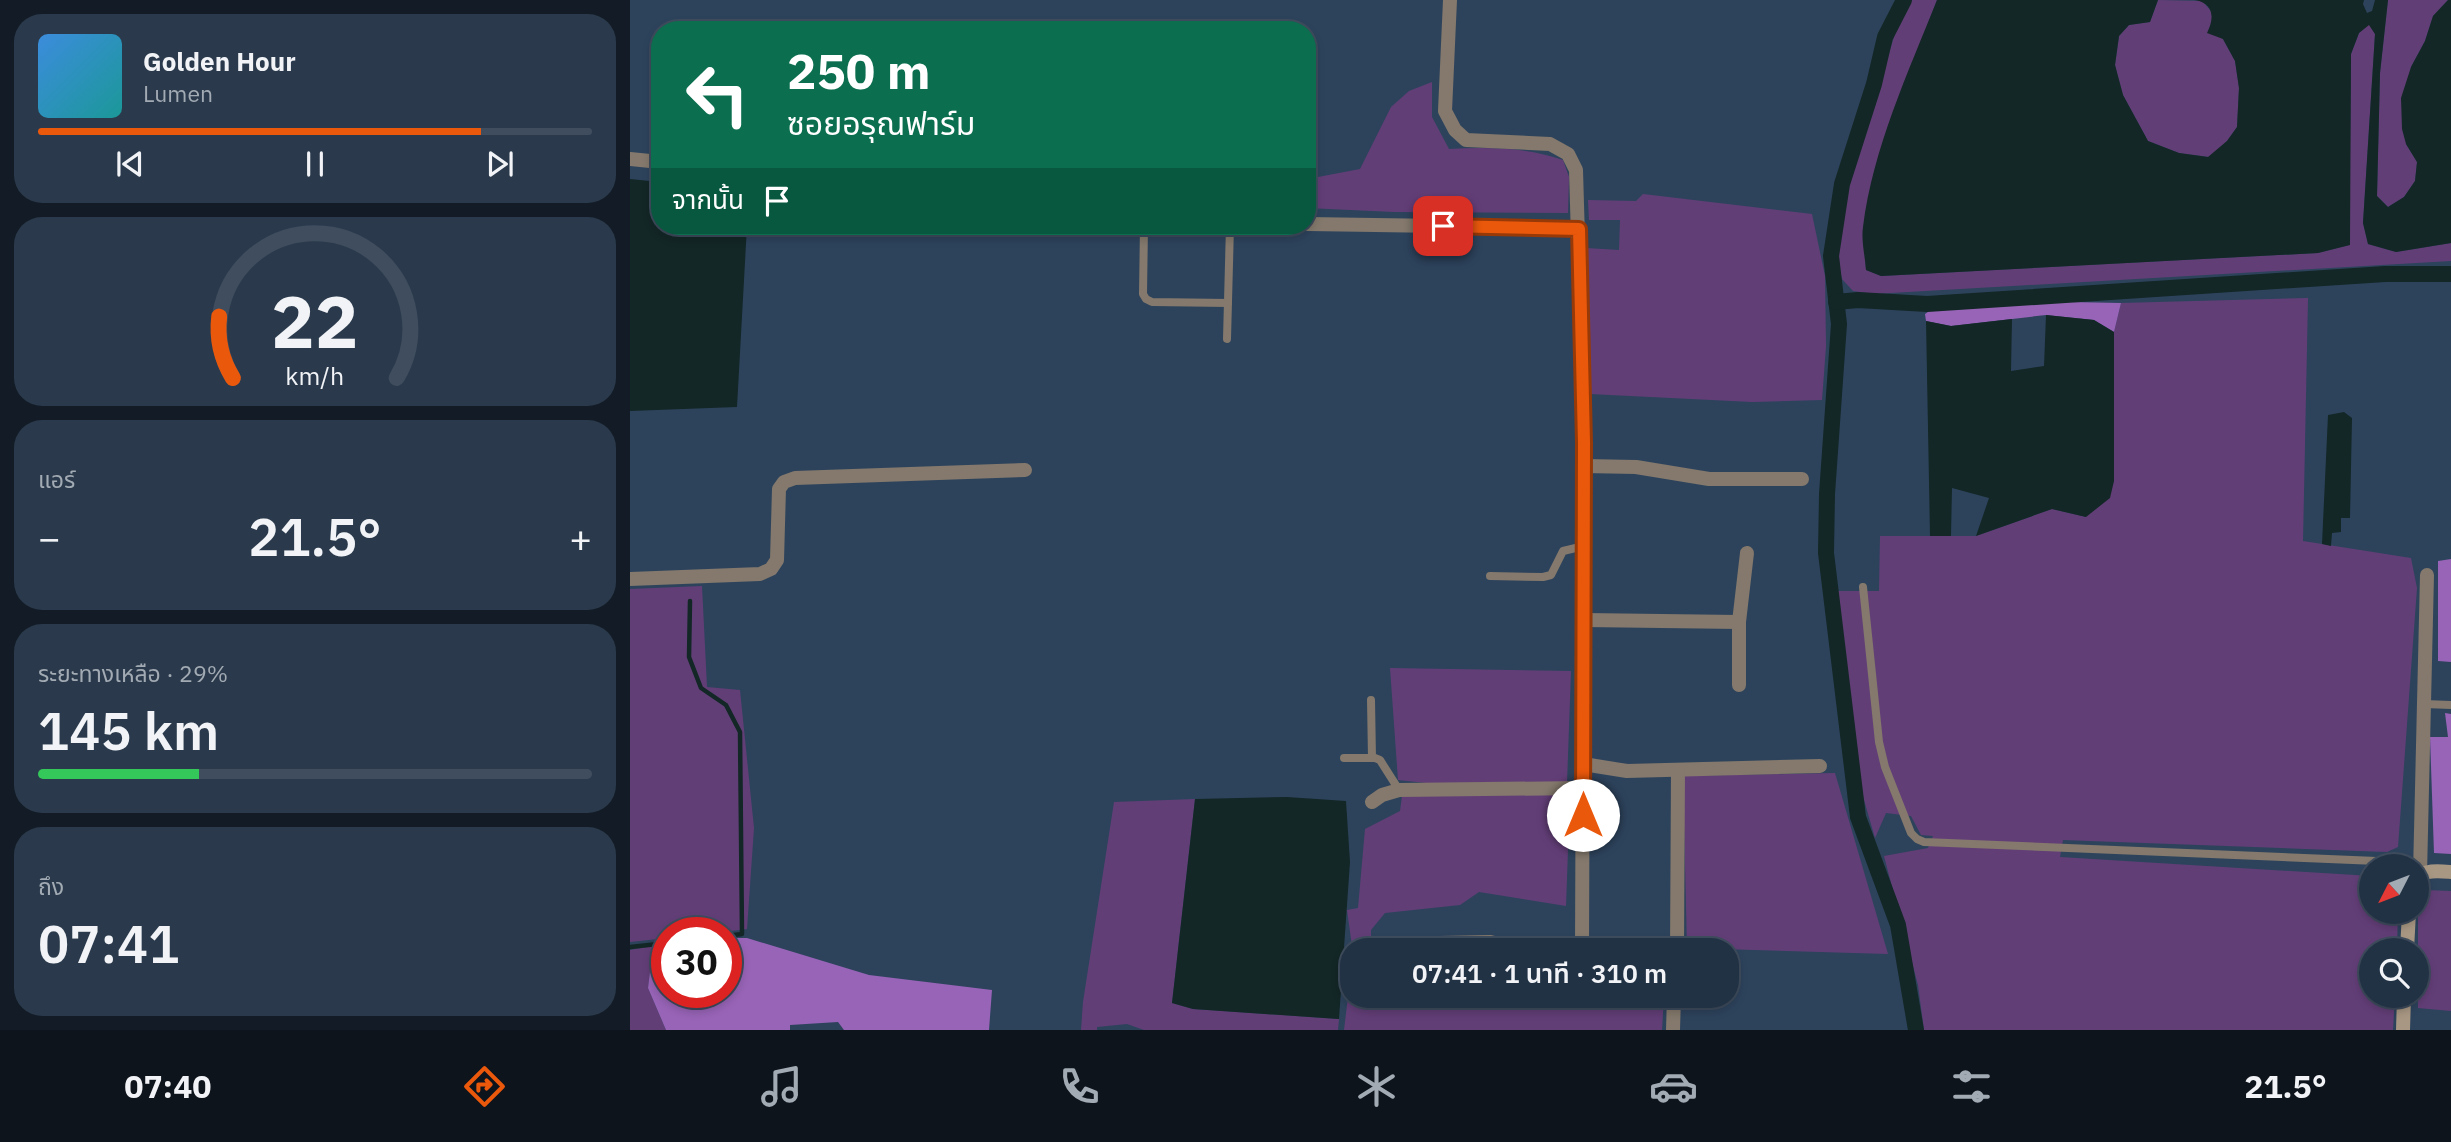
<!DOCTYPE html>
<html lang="th">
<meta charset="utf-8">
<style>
body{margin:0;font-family:"IBM Plex Sans","Noto Sans Thai",sans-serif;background:#2a3a4c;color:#f1f3f6;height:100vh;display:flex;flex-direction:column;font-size:26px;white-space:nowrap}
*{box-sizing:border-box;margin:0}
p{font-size:23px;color:#a2aab3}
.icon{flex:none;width:38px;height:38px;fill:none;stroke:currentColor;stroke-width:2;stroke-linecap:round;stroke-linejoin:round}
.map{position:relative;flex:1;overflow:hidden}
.panel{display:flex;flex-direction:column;gap:14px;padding:14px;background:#131c26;width:630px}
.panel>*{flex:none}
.guide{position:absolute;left:21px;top:21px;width:665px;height:214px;border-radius:28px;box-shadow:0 4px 10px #0003,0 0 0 2px #3f4d5e;background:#0b6e4f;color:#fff;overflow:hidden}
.needle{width:46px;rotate:228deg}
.buttons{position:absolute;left:1729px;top:854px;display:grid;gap:14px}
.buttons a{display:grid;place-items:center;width:70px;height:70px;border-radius:50%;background:#223245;box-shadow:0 4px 10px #0003,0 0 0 2px #3f4d5e;font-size:35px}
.speed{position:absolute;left:21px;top:917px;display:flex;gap:14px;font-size:35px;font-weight:700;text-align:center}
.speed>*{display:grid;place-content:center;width:91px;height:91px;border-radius:50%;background:#223245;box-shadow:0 4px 10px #0003,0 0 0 2px #3f4d5e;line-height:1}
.speed .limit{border:10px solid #d22;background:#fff;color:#111}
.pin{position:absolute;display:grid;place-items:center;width:60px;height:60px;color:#fff;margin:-30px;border-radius:14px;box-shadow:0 4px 10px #0006}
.me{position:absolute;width:77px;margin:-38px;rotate:0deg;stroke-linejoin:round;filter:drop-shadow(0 0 5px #0008)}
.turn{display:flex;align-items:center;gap:24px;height:147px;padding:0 21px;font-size:32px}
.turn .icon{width:91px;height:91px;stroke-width:2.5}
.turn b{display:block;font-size:49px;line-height:60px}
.then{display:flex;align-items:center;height:66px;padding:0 21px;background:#0003;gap:14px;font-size:26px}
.big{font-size:52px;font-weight:600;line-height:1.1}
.panel .tile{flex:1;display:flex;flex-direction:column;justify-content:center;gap:10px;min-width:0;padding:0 24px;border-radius:28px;background:#2a3a4c}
.panel .dial{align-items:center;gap:0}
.dial svg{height:182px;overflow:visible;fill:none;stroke:#3f4d5e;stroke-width:7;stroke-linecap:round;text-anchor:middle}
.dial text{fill:#f1f3f6;stroke:none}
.song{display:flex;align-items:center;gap:21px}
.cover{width:84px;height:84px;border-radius:10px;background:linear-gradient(135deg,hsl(210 70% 55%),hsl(180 70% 35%))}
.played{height:7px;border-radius:4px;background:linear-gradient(90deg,#ea580c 80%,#3f4d5e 80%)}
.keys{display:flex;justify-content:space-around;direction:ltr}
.heat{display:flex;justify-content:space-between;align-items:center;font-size:38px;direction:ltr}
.charge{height:10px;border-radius:5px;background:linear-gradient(90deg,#34c759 29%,#3f4d5e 0)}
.trip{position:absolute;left:710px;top:938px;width:399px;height:70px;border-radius:28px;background:#223245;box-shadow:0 4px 10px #0003,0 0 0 2px #3f4d5e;font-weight:600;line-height:70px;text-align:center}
.tab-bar{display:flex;height:112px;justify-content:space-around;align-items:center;background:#0e141c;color:#a2aab3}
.tab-bar .icon{width:49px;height:49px}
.tab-bar .on{color:#ea580c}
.tab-bar b{font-size:32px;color:#f1f3f6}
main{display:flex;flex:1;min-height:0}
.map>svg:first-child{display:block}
</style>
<main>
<section class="panel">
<div class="tile">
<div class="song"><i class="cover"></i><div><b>Golden Hour</b><p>Lumen</p></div></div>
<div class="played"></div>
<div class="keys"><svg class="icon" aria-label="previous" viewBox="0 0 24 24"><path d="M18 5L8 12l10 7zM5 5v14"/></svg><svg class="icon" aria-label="pause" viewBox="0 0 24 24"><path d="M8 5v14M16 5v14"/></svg><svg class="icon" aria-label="next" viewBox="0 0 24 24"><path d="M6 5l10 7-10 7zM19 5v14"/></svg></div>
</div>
<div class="tile dial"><svg viewBox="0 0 100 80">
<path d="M14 69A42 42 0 1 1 86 69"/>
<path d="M14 69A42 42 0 0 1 8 42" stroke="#ea580c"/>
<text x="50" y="56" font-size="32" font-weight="700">22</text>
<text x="50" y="72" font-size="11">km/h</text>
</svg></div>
<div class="tile"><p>แอร์</p>
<div class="heat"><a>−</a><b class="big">21.5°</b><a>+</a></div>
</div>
<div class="tile"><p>ระยะทางเหลือ · 29%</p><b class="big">145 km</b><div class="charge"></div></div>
<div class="tile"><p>ถึง</p><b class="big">07:41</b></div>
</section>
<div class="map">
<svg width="1821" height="1030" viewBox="0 0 1821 1030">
<rect width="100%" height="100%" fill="#2d435c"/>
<!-- green -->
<g fill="#623e77">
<path d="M1279,0h28l-50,129 -24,100 3,41 15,6 437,-23 31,-8 2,-191 8,-21 10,-9 6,10 -12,189 5,21 28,8 55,-9v18l-578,33 -20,-3 -11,-12 -5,-21 5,-49 58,-192z"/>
<path d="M1528,0l44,1 9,10 2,10 22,40 4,27 -2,39 -10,14 -18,16 -30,-4 -31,-12 -25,-46 -8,-30 4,-29 10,-11 21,-3z"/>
<path d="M1758,0h60l-15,16 -8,25 -14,26 -5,77 11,18 -2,19 -11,16 -16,10 -11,-11 3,-123z"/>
<path d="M802,82v35l17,32c39,-2 77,-2 114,11l6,17 -1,36 -174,-1 -87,-4v-34l11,3 42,-8 31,-62 18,-16z"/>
<path d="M1013,194l169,20 13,62 1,70 -4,54 -70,2 -162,-8 -4,-146 33,2 1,-30h-31l-1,-20 48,1z"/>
<path d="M1678,298l-5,243 108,17 6,30 -19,259 -11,5 -324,-12 -3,17 311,19v36h27l-1,38h-26v46h24l-2,34h-469l-6,-45 -34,-129 44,-8 5,-12 -12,-1 -10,-19 -25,-3 -11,25 -15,-52 -22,-195h41l1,-55h96l76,-27 34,8 28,-36v-149l7,-29z"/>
<path d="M72,586l5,101 33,3 14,138 -7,101 -32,4h-48v5l-37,4v-353z"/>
<path d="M760,668l181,3 -4,112h-141l-28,-3z"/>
<path d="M1205,773l53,181 -201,-6 -4,-172z"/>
<path d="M940,794l-4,112 -87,-14 -19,13 -75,8 -14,17v20h-18v3l-6,-43 11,-2 7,-79 35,-18 2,-15z"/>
<path d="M565,799l-23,204 21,6 146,10 -1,11h-194l-17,-6 -30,3v3h-16l2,-28 31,-200z"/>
<path d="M1795,890l26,1v120l-33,-3v-104z"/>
<path d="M23,946l-5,42 18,42h-36v-80z"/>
<path d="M723,956v40h311l-2,34h-318z"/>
</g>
<!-- forest -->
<g fill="#9864b7">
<path d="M1386,301l105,2 -7,29 -20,-12 -48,-5 -95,11 -25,-5 -1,-7 10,-7z"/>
<path d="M1821,559v103l-13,-1v-100z"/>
<path d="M1815,713l6,1v140l-17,-1 -4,-116h18z"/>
<path d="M96,938h21l122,37 123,15 -3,40h-145l-6,-8 -48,3v5h-124l-18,-42 5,-42 14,-7v53h59z"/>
</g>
<!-- water -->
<g fill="#132726">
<path d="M1307,0h221l-8,22 -21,3 -10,11 -4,29 8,30 25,46 31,12 29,4 19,-16 10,-14 2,-39 -4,-27 -12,-22 -16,-6c7,-14 8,-29 -12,-33h169l-1,4 4,9 5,-2 3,-11h13l-8,73 -3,123 11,11 16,-10 11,-16 2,-19 -11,-18 -4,-15 -1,-31 10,-31 14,-26 8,-25 15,-16h3v243l-55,9 -28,-8 -5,-21 12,-189 -6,-9 -10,8 -8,21 -1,191 -32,8 -437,23 -15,-6c-1,-14 -5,-30 -3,-43 10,-79 45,-154 74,-227z"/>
<path d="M0,179l30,3v44h87l-10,181 -107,4z"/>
<path d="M1416,315l48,5 20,12v149l-4,17 -24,19 -34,-8 -76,27 13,-38 -37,-10 -1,48h-21l-4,-215 25,5 61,-7 -1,52 33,-5z"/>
<path d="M1714,412l8,6 -2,100h-9v14l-9,1 -1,13 -9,-2 6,-129z"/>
<path d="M657,797l59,4 4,61 -11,157 -146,-10 -21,-6 23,-204z"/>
</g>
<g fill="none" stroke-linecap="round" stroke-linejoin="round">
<!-- stream -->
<g stroke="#132726" stroke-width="4.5">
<path d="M60,601l-1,56 12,31 25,17 14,27 2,202 -16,2"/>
<path d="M0,947l37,-4"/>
</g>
<!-- canal -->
<g stroke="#132726" stroke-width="16">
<path d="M1274,0l-19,37 -11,47 -32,100 -11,72 8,68 -12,170 -1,59 32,264 40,108 18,105"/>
<path d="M1206,302l22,-2 69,4 458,-30h66"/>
</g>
<!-- lane -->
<g stroke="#84796c" stroke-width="8">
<path d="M514,226l-1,68 3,5 6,3 76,1"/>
<path d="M597,339l3,-113"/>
<path d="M860,576l53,1 8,-2 12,-24 21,-5"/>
<path d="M1233,587l16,155 6,25 26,66 6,6 7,3 477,20 8,4"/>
<path d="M741,700l1,58"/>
<path d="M1794,704l27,1"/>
<path d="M714,758h31l5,2 19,30"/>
<path d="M809,940l51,-1 47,11"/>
<path d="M934,950l18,-4"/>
</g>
<!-- street -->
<g stroke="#84796c" stroke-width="14">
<path d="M820,0l-5,111 10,19 11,10 84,4 18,10 8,16 8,273 -2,503 51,4"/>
<path d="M0,159l30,3"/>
<path d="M677,224l272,4"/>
<path d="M954,466l52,1 73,12h93"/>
<path d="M0,579l130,-5 11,-5 6,-9 2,-71 5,-7 11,-4 230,-8"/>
<path d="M954,620l155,2"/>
<path d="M1109,685v-63l8,-69"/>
<path d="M953,764l44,7 193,-5"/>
<path d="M742,802l10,-7 17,-5 184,-2"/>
<path d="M1790,874l7,-299"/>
<path d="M1047,950l1,-180"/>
<path d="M1043,1030l1,-34"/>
</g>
<!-- secondary -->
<g stroke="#a89783" stroke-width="14">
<path d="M1787,879c7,-10 23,-8 34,-7"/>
<path d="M1777,950l2,-38"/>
<path d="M1773,1030l1,-34"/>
</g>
</g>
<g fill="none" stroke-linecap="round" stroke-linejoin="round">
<defs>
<path id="route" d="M813,226l136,3 5,214 -1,372"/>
</defs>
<!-- route casing -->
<use href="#route" stroke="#983908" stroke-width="18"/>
<!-- route -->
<use href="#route" stroke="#ea580c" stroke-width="12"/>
</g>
</svg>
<div class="buttons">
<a><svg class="needle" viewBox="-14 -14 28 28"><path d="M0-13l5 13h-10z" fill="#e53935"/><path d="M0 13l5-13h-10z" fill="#a2aab3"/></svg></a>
<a><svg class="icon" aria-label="search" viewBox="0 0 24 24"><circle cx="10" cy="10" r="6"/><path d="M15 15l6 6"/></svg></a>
</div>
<div class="speed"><div class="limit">30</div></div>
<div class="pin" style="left:813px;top:226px;background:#d93025"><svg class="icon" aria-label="arrive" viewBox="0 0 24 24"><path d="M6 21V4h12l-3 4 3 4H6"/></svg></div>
<svg class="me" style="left:953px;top:815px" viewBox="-20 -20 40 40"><circle r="19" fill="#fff"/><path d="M0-13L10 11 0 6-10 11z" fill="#ea580c"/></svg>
<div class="trip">07:41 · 1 นาที · 310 m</div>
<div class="guide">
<div class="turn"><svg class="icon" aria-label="left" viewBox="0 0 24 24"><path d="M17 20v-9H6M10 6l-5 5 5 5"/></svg><div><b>250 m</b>ซอยอรุณฟาร์ม</div></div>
<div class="then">จากนั้น<svg class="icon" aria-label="arrive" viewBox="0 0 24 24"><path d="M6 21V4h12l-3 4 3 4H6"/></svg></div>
</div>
</div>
</main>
<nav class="tab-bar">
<b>07:40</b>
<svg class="icon on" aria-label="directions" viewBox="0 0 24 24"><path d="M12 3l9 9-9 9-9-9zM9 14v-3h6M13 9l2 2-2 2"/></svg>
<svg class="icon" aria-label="music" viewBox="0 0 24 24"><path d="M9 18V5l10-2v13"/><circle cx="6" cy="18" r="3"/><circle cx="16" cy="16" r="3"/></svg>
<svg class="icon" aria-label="phone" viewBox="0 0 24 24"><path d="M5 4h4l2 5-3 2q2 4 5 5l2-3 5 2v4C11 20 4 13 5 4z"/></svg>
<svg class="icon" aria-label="climate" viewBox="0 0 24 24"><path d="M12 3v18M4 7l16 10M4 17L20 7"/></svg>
<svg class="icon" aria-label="car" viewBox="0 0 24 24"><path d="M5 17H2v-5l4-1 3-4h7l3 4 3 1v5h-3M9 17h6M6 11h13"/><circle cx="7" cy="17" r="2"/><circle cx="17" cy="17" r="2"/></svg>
<svg class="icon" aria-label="filters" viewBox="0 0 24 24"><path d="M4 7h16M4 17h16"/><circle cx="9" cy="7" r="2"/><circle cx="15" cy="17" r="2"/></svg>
<b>21.5°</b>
</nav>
